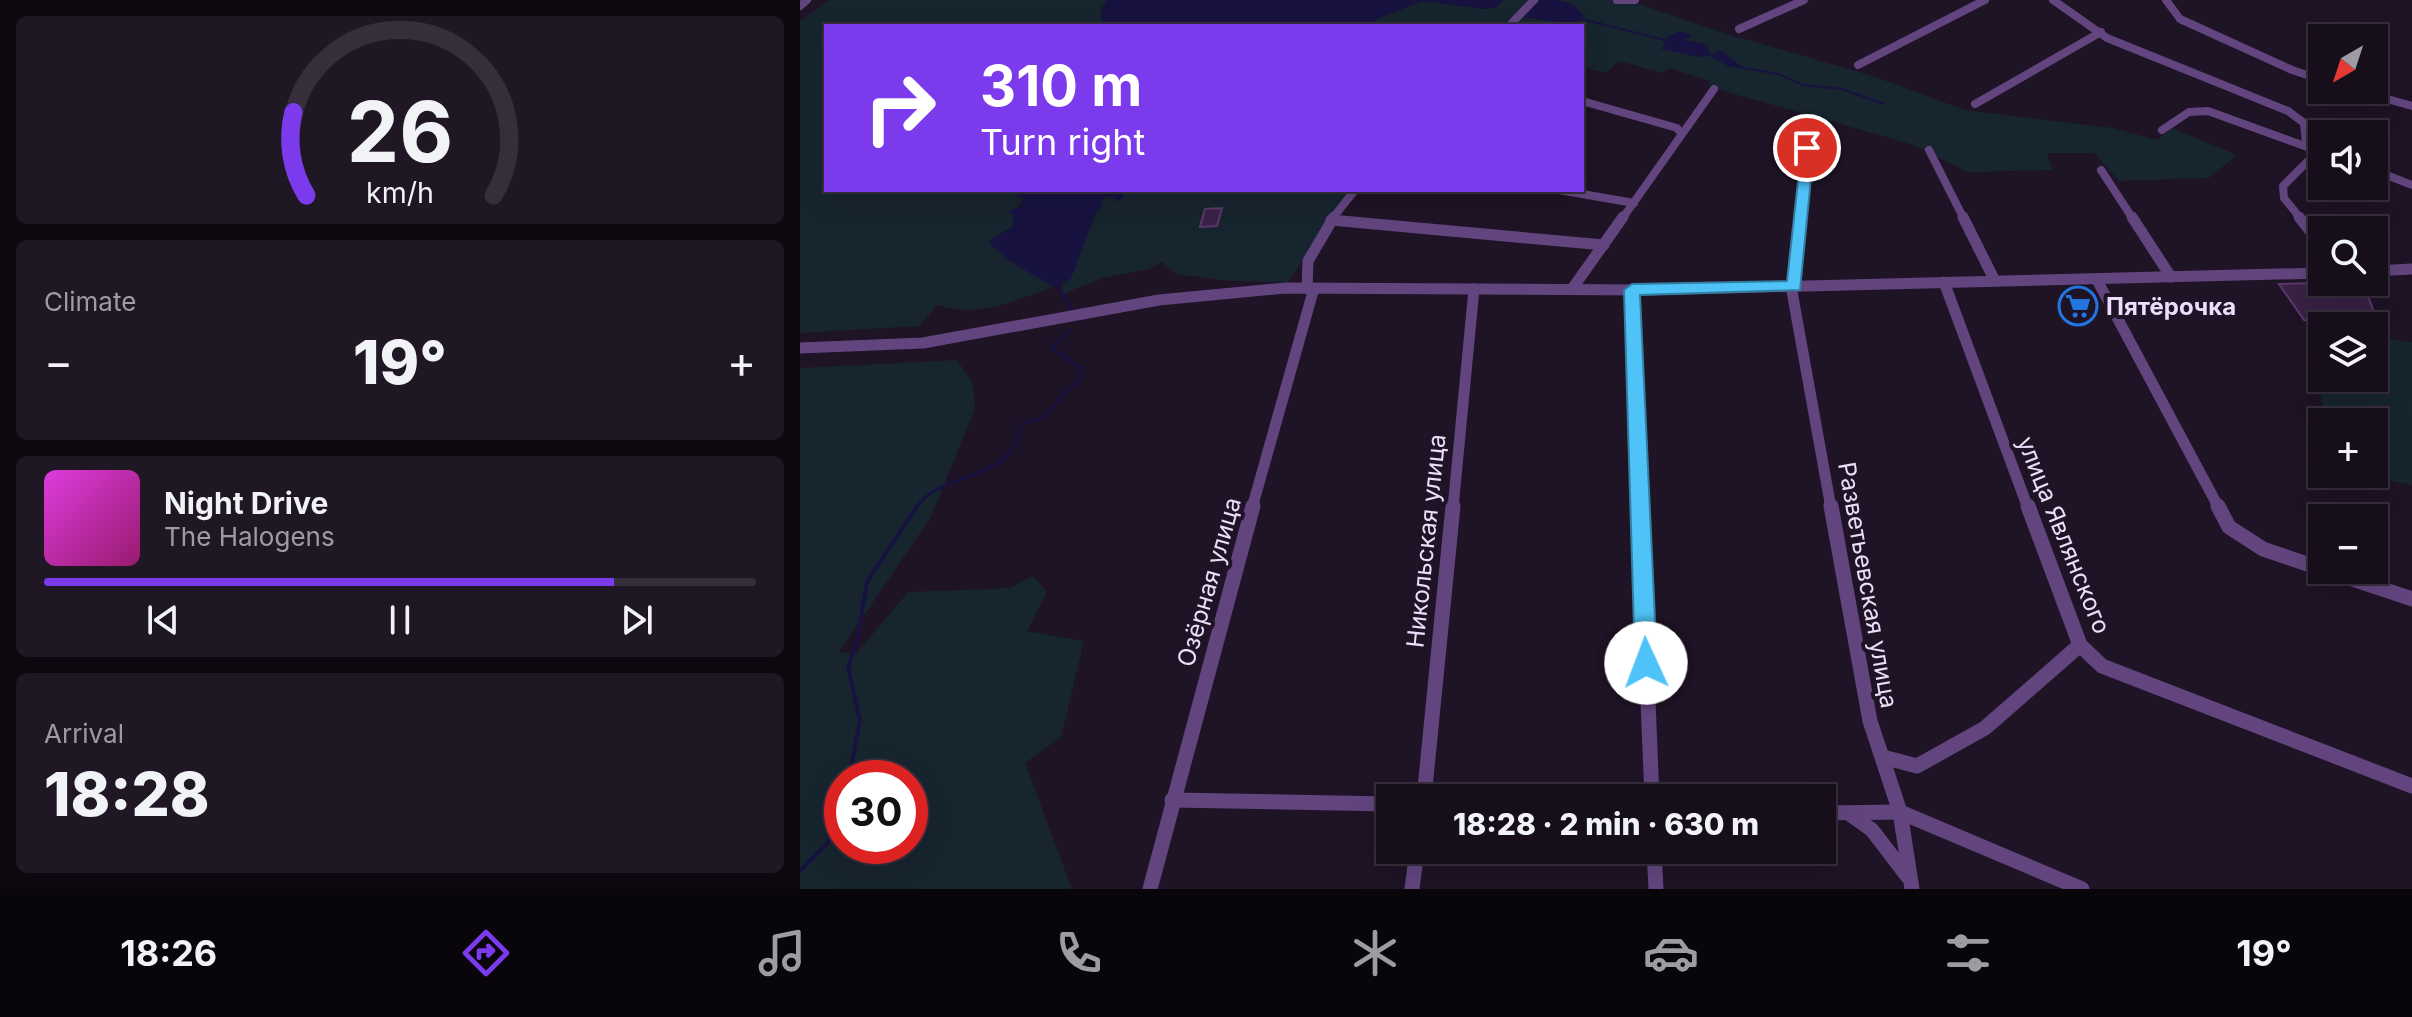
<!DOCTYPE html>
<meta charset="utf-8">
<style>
body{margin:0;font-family:Inter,sans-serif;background:#201725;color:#f1f3f6;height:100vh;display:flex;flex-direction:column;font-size:30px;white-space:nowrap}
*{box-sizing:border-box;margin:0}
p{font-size:26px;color:#9e9ca3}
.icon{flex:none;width:44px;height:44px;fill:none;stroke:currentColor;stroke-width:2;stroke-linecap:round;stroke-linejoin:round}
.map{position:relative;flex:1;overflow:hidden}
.panel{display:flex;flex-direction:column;gap:16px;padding:16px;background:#0d080f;width:800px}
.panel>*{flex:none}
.hud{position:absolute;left:24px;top:24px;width:760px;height:168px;border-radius:0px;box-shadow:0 8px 32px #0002,0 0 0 2px #362e3b;background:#7c3aed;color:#fff;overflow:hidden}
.needle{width:52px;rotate:219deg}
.tools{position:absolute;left:1508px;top:24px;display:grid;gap:16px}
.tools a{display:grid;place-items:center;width:80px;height:80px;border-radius:0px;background:#170e1c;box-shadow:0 8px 32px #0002,0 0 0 2px #362e3b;font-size:40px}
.speed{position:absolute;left:24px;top:760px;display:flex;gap:16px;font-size:40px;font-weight:700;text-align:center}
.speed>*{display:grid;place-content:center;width:104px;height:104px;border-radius:50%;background:#170e1c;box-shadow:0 8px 32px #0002,0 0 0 2px #362e3b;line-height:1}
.speed .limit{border:12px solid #d22;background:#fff;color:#111}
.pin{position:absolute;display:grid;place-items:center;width:68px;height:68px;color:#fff;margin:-34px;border:4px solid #fff;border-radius:50%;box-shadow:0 2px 8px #0007}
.me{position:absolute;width:88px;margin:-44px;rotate:358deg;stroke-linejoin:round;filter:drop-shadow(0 0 6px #0008)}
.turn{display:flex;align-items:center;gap:28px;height:168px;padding:0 24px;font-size:36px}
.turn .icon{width:104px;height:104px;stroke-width:2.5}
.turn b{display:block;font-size:56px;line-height:68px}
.big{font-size:60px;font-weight:800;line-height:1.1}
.panel .card{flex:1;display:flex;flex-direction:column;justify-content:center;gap:12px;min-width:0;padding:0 28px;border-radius:12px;background:#201725}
.panel .dial{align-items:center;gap:0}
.dial svg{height:208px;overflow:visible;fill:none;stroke:#362e3b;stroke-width:7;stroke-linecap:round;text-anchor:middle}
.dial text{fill:#f1f3f6;stroke:none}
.song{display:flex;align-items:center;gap:24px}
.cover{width:96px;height:96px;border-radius:12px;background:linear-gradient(135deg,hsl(300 70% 55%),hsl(320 70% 35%))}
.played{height:8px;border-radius:4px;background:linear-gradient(90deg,#7c3aed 80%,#362e3b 80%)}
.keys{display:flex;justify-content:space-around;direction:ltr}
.heat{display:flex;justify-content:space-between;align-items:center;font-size:44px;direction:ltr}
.trip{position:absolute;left:576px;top:784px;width:460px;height:80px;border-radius:0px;background:#170e1c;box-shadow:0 8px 32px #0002,0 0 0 2px #362e3b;font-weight:800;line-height:80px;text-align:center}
.menu{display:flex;height:128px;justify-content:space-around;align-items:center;background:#09060b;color:#9e9ca3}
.menu .icon{width:56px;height:56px}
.menu .active{color:#7c3aed}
.menu b{font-size:36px;color:#f1f3f6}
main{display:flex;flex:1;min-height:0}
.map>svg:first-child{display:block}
</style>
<main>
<section class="panel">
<div class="card dial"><svg viewBox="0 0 100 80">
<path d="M14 69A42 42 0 1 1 86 69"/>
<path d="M14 69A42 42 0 0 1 9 37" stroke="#7c3aed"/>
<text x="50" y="56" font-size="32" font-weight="700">26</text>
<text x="50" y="72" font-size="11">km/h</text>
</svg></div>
<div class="card"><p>Climate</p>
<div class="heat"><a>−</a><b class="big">19°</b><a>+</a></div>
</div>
<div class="card">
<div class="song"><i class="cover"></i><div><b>Night Drive</b><p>The Halogens</p></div></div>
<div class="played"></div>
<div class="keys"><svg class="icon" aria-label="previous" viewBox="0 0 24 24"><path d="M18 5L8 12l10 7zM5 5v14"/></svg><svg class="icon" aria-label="pause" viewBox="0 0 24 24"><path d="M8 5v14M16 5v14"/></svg><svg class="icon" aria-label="next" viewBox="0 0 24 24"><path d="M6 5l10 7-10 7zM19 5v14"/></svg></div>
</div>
<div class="card"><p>Arrival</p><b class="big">18:28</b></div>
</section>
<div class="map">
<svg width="1612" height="889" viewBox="0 0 1612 889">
<rect width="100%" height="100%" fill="#1f1326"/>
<!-- green -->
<g fill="#17252f" fill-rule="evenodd">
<path d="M29,0h278l-6,10 2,16h-277v164h203l-13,6 8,1 -11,18v12l-15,7 7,25 15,5 33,23c-39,14 -75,31 -116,18l-17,21 -120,7v-312z"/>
<path d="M703,0h124l97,33 149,43 92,34 148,18 44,12 15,-12 65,27 -28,23 -90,3 -25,-28h-47l6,17 -85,2 -54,-27 -190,-54 -16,-6 2,-4 -41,-13 -6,5 -44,-12 -13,12 -24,-6v-41h-208l2,-7 46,-18 64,8 10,-2z"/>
<path d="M323,190h227l-62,92 -59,-1 -53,-7 -14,-12 -13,7 -47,9 -39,16v-10l8,-6 25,-66 6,-6 -2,-5 10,-6 13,3z"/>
<path d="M1510,326l12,2v50h52v-42l38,6v143l-56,-11h18v-52h-49z"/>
<path d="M157,360l16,23 2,25 -44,109 -92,135 17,2 52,-62 102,-4 23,-12 14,16 -20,39 57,10 -23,96 -36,26 47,126h-272v-521zM42,778h68v68h-68z"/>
</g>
<!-- water -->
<g fill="#171240">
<path d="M307,0h396l-7,7 -10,2 -64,-8 -46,18 -2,7h-271l-2,-16z"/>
<path d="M741,0c23,0 30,0 43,16l-10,9 -49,-8 -1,-3z"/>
<path d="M880,31l12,5 -7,4 22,5 4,10 9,-5 24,18 -15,-1 -18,-11 -12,1 -38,-8 8,-13z"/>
<path d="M229,190h94v8l-5,3 -9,-5 -8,4 1,6 -6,6 -25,66 -18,9c-17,-12 -57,-30 -64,-47l24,-13v-12l-5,-3 12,-5 4,-9 -8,-2z"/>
</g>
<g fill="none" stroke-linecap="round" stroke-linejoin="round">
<!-- stream-far2 -->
<g stroke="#171240" stroke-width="2">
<path d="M782,19l83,21"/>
<path d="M944,68l34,6 25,11 39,4 42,15"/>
</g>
<!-- stream-far1 -->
<g stroke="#171240" stroke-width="3">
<path d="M257,285l15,24"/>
<path d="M116,508c25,-39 99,-24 104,-83l26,-9 16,-21 17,-14 3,-13 -31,-20 19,-18"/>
</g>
<!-- stream -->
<g stroke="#171240" stroke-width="4">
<path d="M49,778l11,-58 -12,-53 9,-26 10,-59 50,-76"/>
<path d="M0,871l28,-28 14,-26"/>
</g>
</g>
<!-- building -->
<g fill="#392245" stroke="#5b376d" stroke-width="2">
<path d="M422,208l-5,18 -17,1 5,-18z"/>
<path d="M1563,282l16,44h-39l-36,-6 -25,-36z"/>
</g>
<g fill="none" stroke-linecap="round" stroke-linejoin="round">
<!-- minor-far2 -->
<g stroke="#62457f" stroke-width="8">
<path d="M817,0h18"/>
<path d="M1253,0l54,38 181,73 16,12 2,20 16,10"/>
<path d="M1366,0l14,19 112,51 30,10"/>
<path d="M0,6l7,-6"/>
<path d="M709,26l25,-26"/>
<path d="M939,29l65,-29"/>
<path d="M1058,65l127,-65"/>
<path d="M1555,90l57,16"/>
<path d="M782,101l95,27 4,5"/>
<path d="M1175,104l126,-72"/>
<path d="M1362,130l27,-18 19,-1 102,37"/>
<path d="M1129,150l35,69"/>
<path d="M1301,170l32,49"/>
<path d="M1574,170l38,15"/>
<path d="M759,190l75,13"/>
<path d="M532,219l23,-29"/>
<path d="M822,219l92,-130"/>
<path d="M1001,219l10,-100"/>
<path d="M1501,219l-17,-21 -1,-12 32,-32 7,1"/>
</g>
<!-- minor-far1 -->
<g stroke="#62457f" stroke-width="11">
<path d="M1163,217l32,64"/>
<path d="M1332,217l39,60"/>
<path d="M1499,217l23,29"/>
<path d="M531,220l273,25"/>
<path d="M1574,271l38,-2"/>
<path d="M1297,280l122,228"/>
<path d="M1144,282l84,226"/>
<path d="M991,286l40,222"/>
<path d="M994,286l7,-69"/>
<path d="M507,288l1,-27 26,-44"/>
<path d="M772,289l51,-72"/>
<path d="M832,290l9,218"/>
<path d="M0,348l123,-5 236,-43 126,-12 359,2 678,-17"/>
<path d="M452,508l62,-220"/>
<path d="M653,508l21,-219"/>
</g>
<!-- minor -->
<g stroke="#62457f" stroke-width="15">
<path d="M840,506l12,292"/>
<path d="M1031,506l39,215 30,91 12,77"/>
<path d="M1228,506l52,139 22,21 310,120"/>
<path d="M1418,506l11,21 34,22 59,20"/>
<path d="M1525,570l87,29"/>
<path d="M1083,757l34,9 68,-38 95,-83"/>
<path d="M624,798l29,-292"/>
<path d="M372,800l218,4"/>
<path d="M1022,813l78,-1 182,77"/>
<path d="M1051,815l21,15 36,47"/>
<path d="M854,850l2,39"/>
<path d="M350,889l103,-383"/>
<path d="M612,889l5,-39"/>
</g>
</g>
<!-- route -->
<path fill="#4fc3f7" stroke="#337fa1" stroke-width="2" d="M1002,145l12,3 -14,142 -160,5 17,368 -3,7 -8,3 -7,-3 -4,-7 -11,-373 8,-6 155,-3z"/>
<!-- icons -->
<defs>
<symbol id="supermarket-ring" viewBox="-11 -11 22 22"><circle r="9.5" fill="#1f1326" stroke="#2376e1" stroke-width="1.5"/><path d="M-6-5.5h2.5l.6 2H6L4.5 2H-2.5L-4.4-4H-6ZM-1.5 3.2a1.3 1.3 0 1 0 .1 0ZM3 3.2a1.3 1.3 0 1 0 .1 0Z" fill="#2376e1"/></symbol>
</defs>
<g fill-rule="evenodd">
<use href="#supermarket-ring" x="1256" y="284" width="44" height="44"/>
</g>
<g text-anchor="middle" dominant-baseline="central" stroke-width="8" stroke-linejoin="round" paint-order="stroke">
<!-- poi labels -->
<g font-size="24" font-weight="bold" fill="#eeddfa" stroke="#1f1326" text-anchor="start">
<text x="1306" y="306">Пятёрочка</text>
</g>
<!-- street labels -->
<g font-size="24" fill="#eeddfa" stroke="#1f1326">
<text transform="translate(1264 535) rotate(68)">улица Являнского</text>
<text transform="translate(626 541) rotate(-84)">Никольская улица</text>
<text transform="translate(409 582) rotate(-74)">Озёрная улица</text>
<text transform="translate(1068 585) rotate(80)">Разветьевская улица</text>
</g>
</g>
</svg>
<div class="tools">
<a><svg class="needle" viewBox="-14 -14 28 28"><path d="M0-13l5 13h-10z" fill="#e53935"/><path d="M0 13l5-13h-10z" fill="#9e9ca3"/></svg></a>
<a><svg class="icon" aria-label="sound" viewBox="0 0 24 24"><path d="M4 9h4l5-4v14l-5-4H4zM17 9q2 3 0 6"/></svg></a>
<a><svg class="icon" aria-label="search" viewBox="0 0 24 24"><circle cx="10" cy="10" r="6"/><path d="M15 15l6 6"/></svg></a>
<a><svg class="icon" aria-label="layers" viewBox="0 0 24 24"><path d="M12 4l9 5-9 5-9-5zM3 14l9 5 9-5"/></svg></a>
<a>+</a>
<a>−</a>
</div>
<div class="speed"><div class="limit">30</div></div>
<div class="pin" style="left:1007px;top:148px;background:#d93025"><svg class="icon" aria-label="arrive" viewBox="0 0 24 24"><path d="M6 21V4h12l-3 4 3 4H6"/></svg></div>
<svg class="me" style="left:846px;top:663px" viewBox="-20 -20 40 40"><circle r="19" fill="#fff"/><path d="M0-13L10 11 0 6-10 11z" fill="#4fc3f7"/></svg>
<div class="trip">18:28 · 2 min · 630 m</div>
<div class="hud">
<div class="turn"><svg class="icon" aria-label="right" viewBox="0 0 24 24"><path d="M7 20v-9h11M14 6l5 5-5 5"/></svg><div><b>310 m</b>Turn right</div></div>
</div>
</div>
</main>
<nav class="menu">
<b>18:26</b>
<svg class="icon active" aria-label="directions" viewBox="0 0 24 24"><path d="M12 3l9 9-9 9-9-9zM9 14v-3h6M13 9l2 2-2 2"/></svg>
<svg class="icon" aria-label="music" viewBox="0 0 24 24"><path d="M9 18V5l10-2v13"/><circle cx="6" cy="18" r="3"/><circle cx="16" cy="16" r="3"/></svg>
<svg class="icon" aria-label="phone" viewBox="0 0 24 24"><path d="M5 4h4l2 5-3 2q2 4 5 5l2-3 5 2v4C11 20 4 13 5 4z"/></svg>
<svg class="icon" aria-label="climate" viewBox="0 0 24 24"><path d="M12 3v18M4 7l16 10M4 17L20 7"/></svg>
<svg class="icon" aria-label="car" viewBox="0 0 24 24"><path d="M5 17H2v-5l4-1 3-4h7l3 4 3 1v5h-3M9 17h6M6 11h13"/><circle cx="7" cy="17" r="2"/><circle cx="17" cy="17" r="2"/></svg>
<svg class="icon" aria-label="filters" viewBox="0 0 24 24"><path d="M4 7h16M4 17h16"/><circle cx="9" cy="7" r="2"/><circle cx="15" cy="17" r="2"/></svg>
<b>19°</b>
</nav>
